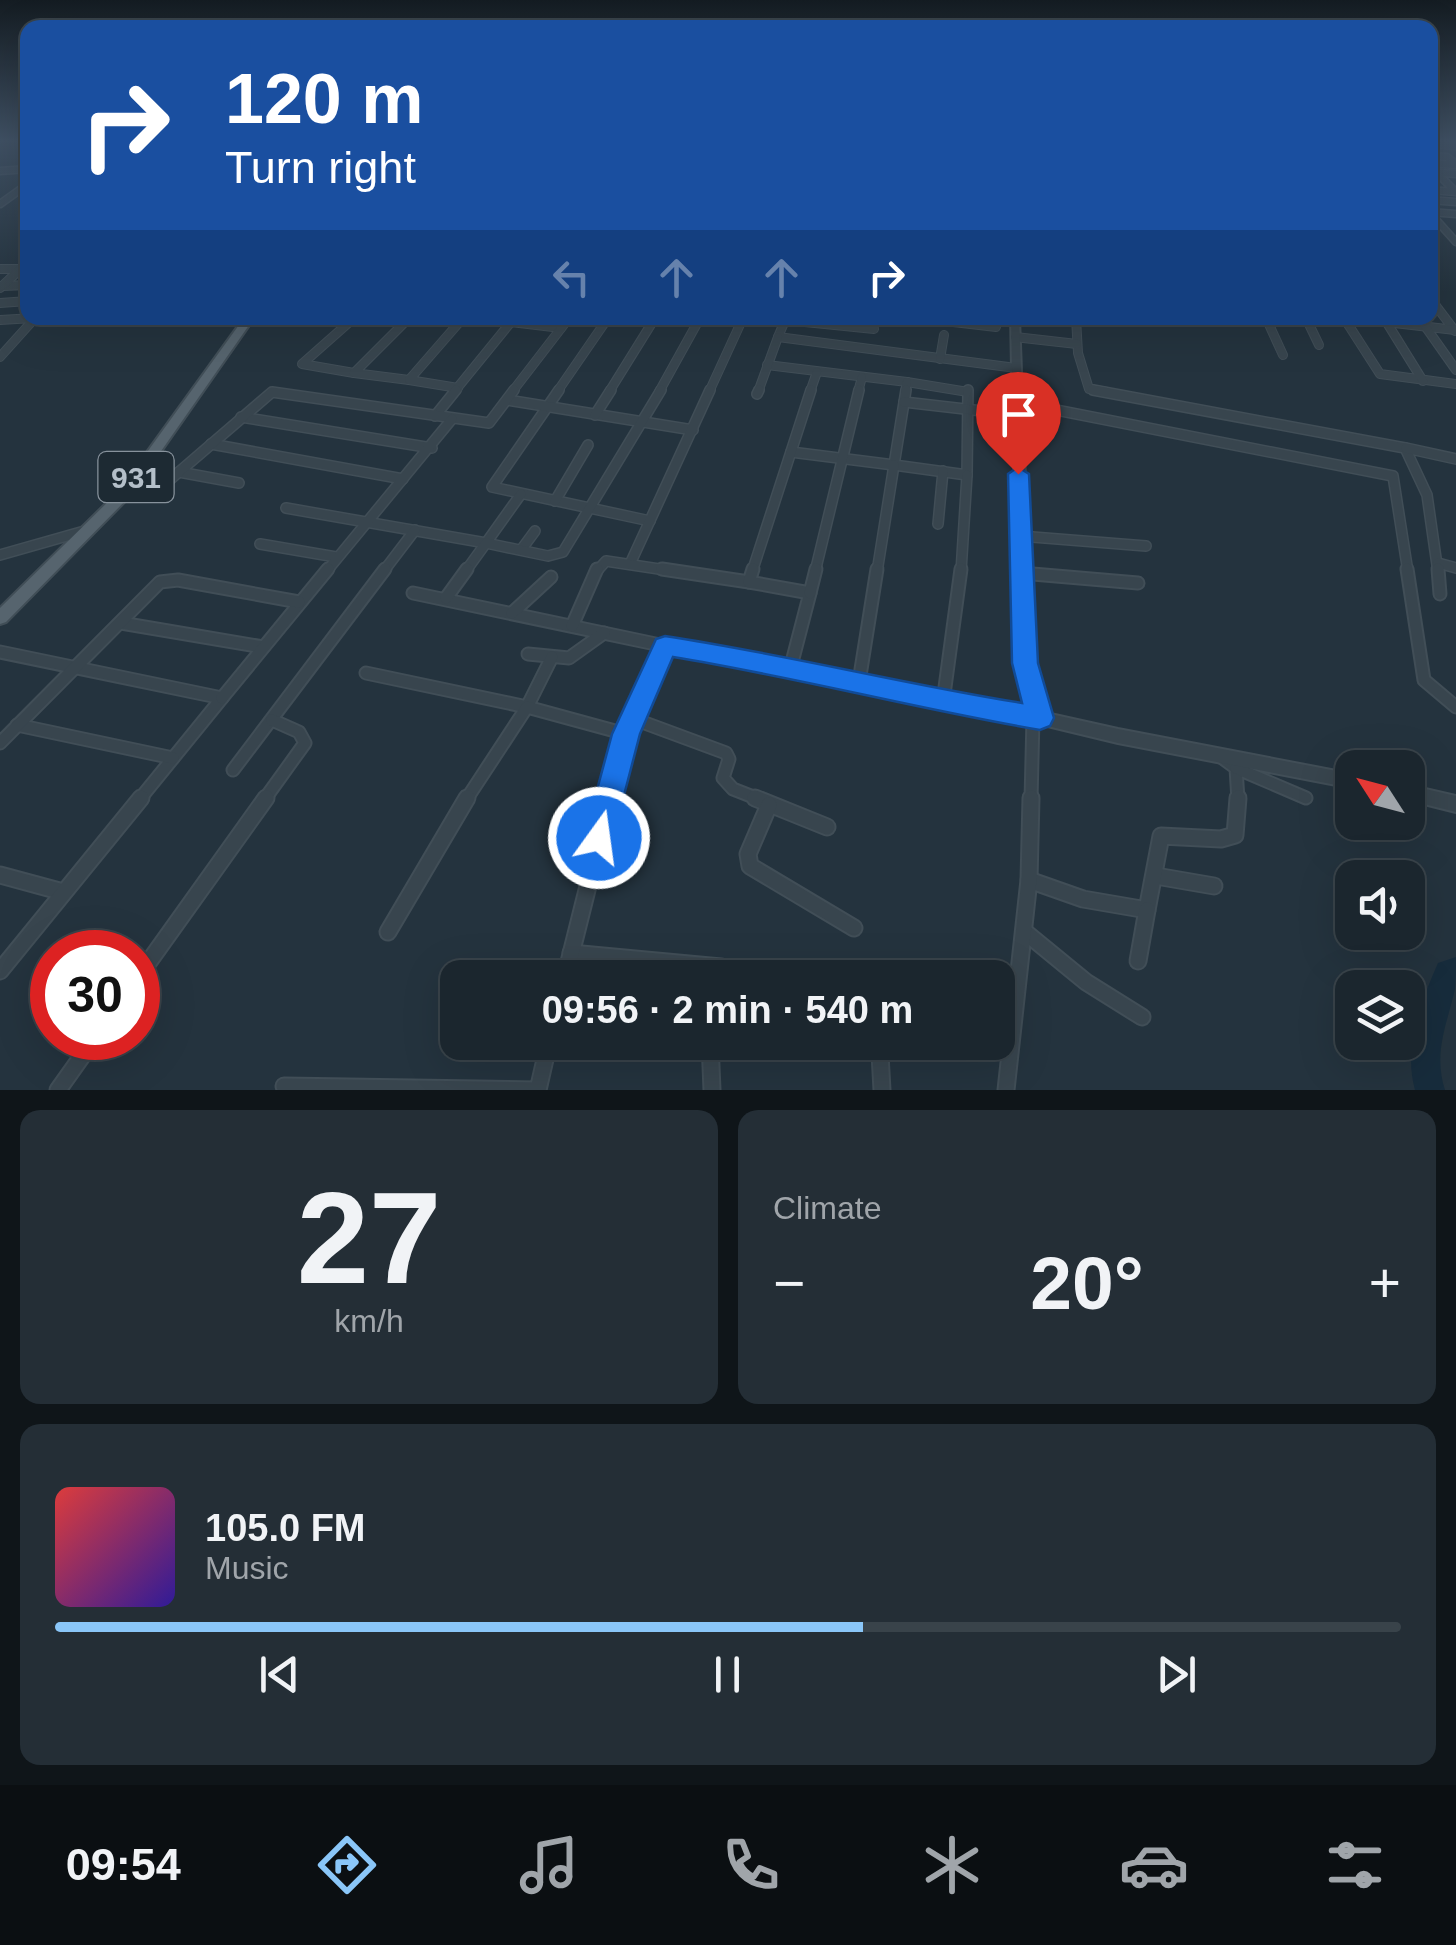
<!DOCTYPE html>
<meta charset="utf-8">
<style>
body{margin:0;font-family:Arial,sans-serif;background:#242e36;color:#f1f3f6;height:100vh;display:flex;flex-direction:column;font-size:38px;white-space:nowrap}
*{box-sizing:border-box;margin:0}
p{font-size:32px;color:#a0a5aa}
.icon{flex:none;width:55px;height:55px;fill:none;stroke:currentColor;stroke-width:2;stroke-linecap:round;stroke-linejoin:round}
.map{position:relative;height:1090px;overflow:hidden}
.side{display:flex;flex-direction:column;gap:20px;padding:20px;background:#0f1519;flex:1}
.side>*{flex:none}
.hud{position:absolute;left:20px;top:20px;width:1418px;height:305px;border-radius:20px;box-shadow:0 10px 40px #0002,0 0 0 2px #39434a;background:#1a4fa0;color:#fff;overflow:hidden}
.needle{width:65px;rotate:306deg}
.fabs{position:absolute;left:1335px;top:750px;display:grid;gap:20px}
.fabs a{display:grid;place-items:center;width:90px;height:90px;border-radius:20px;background:#1b262e;box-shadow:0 10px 40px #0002,0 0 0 2px #39434a;font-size:50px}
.speed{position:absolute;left:30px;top:930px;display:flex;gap:20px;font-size:50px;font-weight:700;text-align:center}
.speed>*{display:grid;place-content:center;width:130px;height:130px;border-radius:50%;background:#1b262e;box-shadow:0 10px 40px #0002,0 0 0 2px #39434a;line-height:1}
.speed .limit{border:15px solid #d22;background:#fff;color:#111}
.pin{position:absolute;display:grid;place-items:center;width:85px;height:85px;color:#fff;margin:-102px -42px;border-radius:50% 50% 50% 0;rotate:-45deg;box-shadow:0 0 10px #0007}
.pin .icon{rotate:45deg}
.me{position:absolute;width:110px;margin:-55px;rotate:14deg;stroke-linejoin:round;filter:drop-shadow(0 0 8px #0008)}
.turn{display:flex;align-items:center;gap:35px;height:210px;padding:0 40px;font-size:45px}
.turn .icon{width:130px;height:130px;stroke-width:2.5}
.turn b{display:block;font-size:70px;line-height:85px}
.lanes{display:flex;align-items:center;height:95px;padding:0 40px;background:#0003;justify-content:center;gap:50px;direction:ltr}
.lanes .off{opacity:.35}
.big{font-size:75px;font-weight:700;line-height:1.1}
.side .tile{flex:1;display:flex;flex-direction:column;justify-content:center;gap:15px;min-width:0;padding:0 35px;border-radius:20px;background:#242e36}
.side .dial{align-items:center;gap:0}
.dial b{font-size:130px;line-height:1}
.song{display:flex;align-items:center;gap:30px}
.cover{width:120px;height:120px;border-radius:15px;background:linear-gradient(135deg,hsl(0 70% 55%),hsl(250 70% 35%))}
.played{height:10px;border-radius:5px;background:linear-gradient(90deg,#8ac6f8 60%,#39434a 60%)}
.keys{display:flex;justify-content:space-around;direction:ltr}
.heat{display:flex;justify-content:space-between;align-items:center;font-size:55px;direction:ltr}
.side .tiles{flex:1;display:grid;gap:20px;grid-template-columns:1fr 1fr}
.tile:last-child{grid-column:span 2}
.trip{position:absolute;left:440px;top:960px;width:575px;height:100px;border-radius:20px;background:#1b262e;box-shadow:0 10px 40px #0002,0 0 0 2px #39434a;font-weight:700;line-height:100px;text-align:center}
.menu{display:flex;height:160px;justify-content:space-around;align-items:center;background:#0b0f12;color:#a0a5aa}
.menu .icon{width:70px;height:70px}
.menu .current{color:#8ac6f8}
.menu b{font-size:45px;color:#f1f3f6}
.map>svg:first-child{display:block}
</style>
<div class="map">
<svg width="1456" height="1090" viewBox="0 0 1456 1090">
<rect width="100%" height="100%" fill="#24333e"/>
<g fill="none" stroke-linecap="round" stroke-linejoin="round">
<!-- river -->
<path fill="#172c3c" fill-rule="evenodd" d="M1456,957c0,10 0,22 -1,32 -8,35 -22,64 -10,101h-30c-12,-43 6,-88 23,-127z"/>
<defs>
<g id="minor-far4">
<path d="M1430,144l26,2"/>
<path d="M1430,156l17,1 9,7"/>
<path d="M1430,163l25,2"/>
<path d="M0,171l28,-2"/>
<path d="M1430,172l26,2"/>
<path d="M1437,173l19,19"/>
<path d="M1430,190l26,2"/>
<path d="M1430,200l26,2"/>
<path d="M0,204l28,-20"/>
<path d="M1430,212l26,2"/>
<path d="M1430,213l26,29"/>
</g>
<g id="minor-far3">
<path d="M0,269h22"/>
<path d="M3,286l25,-1"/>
<path d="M0,288l28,-26"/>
<path d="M1430,298l25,33"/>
<path d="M0,303l28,-2"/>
<path d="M354,318l-52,46 52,9"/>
<path d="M409,318l-55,55 55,7"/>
<path d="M476,318l35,4"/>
<path d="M786,318l-8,19 238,31"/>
<path d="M919,318l77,9"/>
<path d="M1076,318l2,35 11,36 18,3"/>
<path d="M1266,318l17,37"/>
<path d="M1306,318l13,27"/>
<path d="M1344,318l36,56 76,10"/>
<path d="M1351,318l104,12"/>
<path d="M1384,318l39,63"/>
<path d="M0,320l34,-2"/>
<path d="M785,320l89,9"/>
<path d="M1425,326l31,44"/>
<path d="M1015,337l62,7"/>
<path d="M0,357l35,-39"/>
<path d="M940,359l4,-24"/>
<path d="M767,365l140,17"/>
<path d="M907,382l61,10"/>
<path d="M458,388l-49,-8 54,-62"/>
<path d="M454,392l57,-70 50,6"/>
<path d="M512,392l57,-74"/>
<path d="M557,392l51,-74"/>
<path d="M609,392l46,-74"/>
<path d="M659,392l41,-74"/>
<path d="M709,392l34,-74"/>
<path d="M758,392l20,-55"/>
<path d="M810,392l7,-20"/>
<path d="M858,392l4,-15"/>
<path d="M905,392l2,-10"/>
</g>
<g id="minor-far2">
<path d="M559,390l-67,97 158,34"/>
<path d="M906,390l-12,75 73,10 1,-85"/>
<path d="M1093,390l312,58 22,47 11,77"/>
<path d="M757,394l2,-4"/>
<path d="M507,400l186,30"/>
<path d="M904,402l113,13"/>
<path d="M1015,402l378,74 15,96"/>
<path d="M595,415l16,-25"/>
<path d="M435,416l21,-26"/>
<path d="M241,417l191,31"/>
<path d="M211,444l192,35"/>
<path d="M1406,448l50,11"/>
<path d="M791,452l103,13 -17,107"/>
<path d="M179,472l60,11"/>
<path d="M124,494l34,-4 114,-98 217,31 25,-33"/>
<path d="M555,501l33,-56"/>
<path d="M286,508l200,35 35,-49"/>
<path d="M938,524l5,-53"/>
<path d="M1020,536l126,10"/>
<path d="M260,544l76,13"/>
<path d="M521,550l14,-19"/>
<path d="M0,555l88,-25"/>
<path d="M1438,563l18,5"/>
<path d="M630,564l80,-174"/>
<path d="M326,572l126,-153"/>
<path d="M383,572l32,-42"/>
<path d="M465,572l21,-29 62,13 15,-4 98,-162"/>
<path d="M596,572l10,-11 73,11"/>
<path d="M752,572l59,-182"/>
<path d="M815,572l44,-182"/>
<path d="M961,572l6,-97"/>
</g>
<g id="minor-far1">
<path d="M662,569l87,13"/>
<path d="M753,569l-4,13 61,11 -19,73"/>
<path d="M1407,569l17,111 32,27"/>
<path d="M1438,569l2,25"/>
<path d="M1021,573l117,10"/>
<path d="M413,593l252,53 -39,88 -17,66"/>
<path d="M810,593l6,-24"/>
<path d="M446,598l21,-29"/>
<path d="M512,613l39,-36"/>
<path d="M121,623l142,24"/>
<path d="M572,626l25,-57"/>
<path d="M665,646l126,20 242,52"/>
<path d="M0,652l222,46 -83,102"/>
<path d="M528,654l41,4 35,-25"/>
<path d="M366,673l161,34 25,-50"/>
<path d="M859,682l18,-113"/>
<path d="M222,698l106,-129"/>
<path d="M943,702l18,-133"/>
<path d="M634,719l92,34 3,6 -6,19 10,11 28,11"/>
<path d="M17,725l156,33"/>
<path d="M0,743l160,-161 18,-2 121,22"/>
<path d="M1221,757l15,11 2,32"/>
<path d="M1236,768l70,30"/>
<path d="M233,770l152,-201"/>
<path d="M264,800l41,-57 -6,-11 -27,-12"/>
<path d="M466,800l61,-93 99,27"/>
<path d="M1031,800l2,-82h7"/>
</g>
<g id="minor">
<path d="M755,798l72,29"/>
<path d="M769,805l-21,49 2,12 104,62"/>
<path d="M0,875l63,17"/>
<path d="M1156,876l58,10"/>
<path d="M1029,880l54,19 64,11 14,-74 60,3 14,-4 3,-37"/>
<path d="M388,932l79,-134"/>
<path d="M1025,932l61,50 56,35"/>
<path d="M571,953l150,14 22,11"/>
<path d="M1138,961l9,-51"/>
<path d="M0,971l141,-173"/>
<path d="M138,977l128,-179"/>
<path d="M565,978l45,-180"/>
<path d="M710,1042l2,48"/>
<path d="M845,1042l35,12 2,36"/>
<path d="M284,1086l254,4 11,-48"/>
<path d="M58,1090l37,-52"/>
<path d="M1006,1090l23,-210 2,-82"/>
</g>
<g id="tertiary">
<path d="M1011,318h8l13,345 14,50 72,16 234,45v14l-234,-45 -83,-20 -17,-60z"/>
<path d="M1408,785l48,11v16l-48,-12z"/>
</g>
<path id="primary" d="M244,318h10l-125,179 -123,125 -6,2v-16l119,-117z"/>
</defs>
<!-- minor-far4 casing -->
<use href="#minor-far4" stroke="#414e57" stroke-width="9"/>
<!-- minor-far3 casing -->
<use href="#minor-far3" stroke="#414e57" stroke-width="10"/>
<!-- minor-far2 casing -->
<use href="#minor-far2" stroke="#414e57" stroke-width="12"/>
<!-- minor-far1 casing -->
<use href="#minor-far1" stroke="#414e57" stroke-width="15"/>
<!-- minor casing -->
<use href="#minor" stroke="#414e57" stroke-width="19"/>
<!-- tertiary casing -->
<use href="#tertiary" stroke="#414e57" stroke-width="4"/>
<!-- primary casing -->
<use href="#primary" stroke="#414e57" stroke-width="4"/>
<!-- minor-far4 -->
<use href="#minor-far4" stroke="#38454e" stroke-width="6"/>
<!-- minor-far3 -->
<use href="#minor-far3" stroke="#38454e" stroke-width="8"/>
<!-- minor-far2 -->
<use href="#minor-far2" stroke="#38454e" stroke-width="9"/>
<!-- minor-far1 -->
<use href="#minor-far1" stroke="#38454e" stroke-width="11"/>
<!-- minor -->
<use href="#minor" stroke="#38454e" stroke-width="15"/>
<!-- tertiary -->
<use href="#tertiary" fill="#38454e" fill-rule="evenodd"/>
<!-- primary -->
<use href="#primary" fill="#56646e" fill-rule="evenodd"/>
</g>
<!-- sky -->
<linearGradient id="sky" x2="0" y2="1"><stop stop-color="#141c22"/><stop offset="0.48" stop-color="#3f5063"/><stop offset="1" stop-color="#3f5063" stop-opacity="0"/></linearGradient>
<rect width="1456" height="292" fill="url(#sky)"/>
<!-- route -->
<path fill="#1a73e8" stroke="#114b97" stroke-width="2.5" d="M1018,467l11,7 9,189 16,55 -4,8 -10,4c-123,-21 -244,-53 -367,-73l-33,77 -30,115 -11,4 -11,-4 -4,-11 28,-104 44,-95 9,-3c120,18 238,48 357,67l-10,-40 -4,-189z"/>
<g text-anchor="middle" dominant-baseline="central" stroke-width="10" stroke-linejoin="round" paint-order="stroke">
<!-- shield labels -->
<rect fill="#1d2a33" stroke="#87929c" stroke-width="2.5" x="98.5" y="452" width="75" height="50" rx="8"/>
<g font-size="30" font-weight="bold" fill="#b4bfc9">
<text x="136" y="477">931</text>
</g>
</g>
</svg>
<div class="fabs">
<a><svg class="needle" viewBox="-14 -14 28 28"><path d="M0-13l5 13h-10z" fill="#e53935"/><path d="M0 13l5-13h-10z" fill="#a0a5aa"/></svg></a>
<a><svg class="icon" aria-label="sound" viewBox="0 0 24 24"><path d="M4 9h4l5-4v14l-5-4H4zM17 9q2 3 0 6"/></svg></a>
<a><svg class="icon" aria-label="layers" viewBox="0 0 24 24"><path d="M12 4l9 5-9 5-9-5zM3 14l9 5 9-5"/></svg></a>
</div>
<div class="speed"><div class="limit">30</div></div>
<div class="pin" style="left:1018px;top:474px;background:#d93025"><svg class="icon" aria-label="arrive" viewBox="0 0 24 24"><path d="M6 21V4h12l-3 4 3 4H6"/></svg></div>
<svg class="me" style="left:599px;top:838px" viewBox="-20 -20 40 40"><circle r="17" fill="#1a73e8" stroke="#fff" stroke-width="3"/><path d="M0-11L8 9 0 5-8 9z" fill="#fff"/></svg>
<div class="trip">09:56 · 2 min · 540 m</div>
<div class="hud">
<div class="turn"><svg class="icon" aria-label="right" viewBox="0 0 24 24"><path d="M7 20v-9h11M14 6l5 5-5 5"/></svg><div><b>120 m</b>Turn right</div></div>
<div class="lanes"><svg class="icon off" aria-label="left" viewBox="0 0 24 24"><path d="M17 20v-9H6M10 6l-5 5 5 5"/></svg><svg class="icon off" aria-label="ahead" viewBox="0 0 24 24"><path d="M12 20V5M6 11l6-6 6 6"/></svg><svg class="icon off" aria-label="ahead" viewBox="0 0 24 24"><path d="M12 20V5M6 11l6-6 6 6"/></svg><svg class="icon" aria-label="right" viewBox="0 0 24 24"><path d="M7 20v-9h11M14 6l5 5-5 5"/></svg></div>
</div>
</div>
<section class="side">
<div class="tiles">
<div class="tile dial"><b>27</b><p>km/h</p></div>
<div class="tile"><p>Climate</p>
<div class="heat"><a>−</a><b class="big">20°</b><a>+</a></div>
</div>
<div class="tile">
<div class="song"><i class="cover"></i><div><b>105.0 FM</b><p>Music</p></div></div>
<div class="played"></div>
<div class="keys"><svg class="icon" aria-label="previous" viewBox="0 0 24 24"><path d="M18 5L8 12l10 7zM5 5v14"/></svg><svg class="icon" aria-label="pause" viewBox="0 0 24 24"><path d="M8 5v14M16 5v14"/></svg><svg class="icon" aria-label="next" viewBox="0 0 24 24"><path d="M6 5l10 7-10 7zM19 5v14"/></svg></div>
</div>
</div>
</section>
<nav class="menu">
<b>09:54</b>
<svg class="icon current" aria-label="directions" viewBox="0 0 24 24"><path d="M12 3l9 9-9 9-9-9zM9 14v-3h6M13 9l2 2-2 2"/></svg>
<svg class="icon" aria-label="music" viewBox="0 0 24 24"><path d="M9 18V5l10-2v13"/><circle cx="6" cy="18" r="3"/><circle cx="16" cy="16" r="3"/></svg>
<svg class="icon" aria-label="phone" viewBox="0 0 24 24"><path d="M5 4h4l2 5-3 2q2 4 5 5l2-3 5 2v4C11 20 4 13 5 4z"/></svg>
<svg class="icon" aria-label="climate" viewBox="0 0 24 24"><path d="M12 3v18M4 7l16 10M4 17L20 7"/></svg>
<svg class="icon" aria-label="car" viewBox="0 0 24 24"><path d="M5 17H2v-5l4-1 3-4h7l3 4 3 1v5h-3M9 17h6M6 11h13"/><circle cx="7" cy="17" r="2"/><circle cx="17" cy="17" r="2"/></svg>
<svg class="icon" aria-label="filters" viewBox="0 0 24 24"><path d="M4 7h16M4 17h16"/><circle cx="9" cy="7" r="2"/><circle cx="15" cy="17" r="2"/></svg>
</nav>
